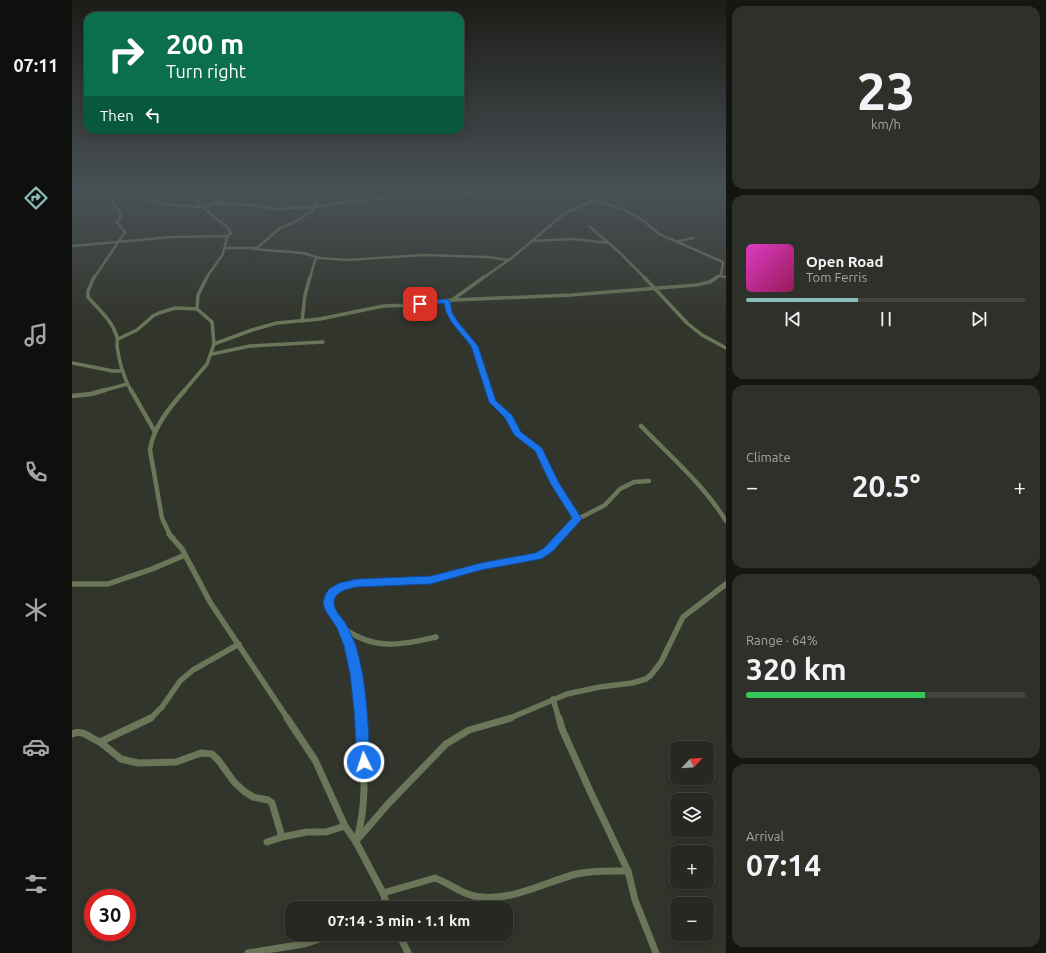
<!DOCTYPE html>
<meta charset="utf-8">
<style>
body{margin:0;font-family:Ubuntu,sans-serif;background:#2e302a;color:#f1f3f6;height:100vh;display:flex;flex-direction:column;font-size:15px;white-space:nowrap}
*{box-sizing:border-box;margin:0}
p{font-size:13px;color:#a4a6a5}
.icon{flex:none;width:22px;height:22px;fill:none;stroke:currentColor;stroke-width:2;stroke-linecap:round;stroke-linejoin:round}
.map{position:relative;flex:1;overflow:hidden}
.side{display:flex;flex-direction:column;gap:6px;padding:6px;background:#151612;width:320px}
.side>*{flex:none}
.top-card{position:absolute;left:12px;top:12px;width:380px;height:122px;border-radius:12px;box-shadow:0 2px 10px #0003,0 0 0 1px #42443f;background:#0b6e4f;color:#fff;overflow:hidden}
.needle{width:26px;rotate:64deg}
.fabs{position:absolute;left:598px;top:741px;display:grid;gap:8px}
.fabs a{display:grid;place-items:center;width:44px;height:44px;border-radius:8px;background:#262821;box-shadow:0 2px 10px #0003,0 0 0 1px #42443f;font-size:20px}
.speed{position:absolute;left:12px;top:889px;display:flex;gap:8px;font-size:20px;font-weight:700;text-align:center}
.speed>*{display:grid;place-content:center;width:52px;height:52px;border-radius:50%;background:#262821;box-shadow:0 2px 10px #0003,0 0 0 1px #42443f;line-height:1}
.speed .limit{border:6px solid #d22;background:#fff;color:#111}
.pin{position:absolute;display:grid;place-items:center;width:34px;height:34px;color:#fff;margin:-17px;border-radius:8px;box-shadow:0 2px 6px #0006}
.me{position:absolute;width:44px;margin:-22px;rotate:356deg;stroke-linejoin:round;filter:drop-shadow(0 0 3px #0008)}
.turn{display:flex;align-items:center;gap:14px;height:84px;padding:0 16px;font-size:18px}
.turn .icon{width:52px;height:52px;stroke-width:2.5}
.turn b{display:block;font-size:28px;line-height:34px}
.then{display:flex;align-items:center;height:38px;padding:0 16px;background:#0003;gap:8px;font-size:15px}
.big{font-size:30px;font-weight:600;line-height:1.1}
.side .widget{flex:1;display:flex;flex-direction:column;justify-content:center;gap:6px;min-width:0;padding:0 14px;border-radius:12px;background:#2e302a}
.side .dial{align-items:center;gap:0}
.dial b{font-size:52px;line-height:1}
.song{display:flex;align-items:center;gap:12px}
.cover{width:48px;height:48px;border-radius:6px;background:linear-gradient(135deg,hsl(310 70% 55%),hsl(330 70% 35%))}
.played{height:4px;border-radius:2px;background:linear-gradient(90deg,#8bbbb9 40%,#42443f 40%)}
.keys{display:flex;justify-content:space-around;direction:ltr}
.heat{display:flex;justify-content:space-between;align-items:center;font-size:22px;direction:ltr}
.charge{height:6px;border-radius:3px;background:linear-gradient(90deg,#34c759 64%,#42443f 0)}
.trip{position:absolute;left:213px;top:901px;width:228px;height:40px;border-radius:12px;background:#262821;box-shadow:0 2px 10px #0003,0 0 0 1px #42443f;font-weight:600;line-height:40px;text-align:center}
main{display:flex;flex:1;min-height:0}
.menu{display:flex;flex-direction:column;width:72px;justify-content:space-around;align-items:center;background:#0f100d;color:#a4a6a5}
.menu .icon{width:28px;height:28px}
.menu .active{color:#8bbbb9}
.menu b{font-size:18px;color:#f1f3f6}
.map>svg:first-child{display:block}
</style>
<main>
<nav class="menu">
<b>07:11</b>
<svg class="icon active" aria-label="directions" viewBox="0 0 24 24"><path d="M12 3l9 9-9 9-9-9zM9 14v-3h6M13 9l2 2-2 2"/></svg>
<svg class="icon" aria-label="music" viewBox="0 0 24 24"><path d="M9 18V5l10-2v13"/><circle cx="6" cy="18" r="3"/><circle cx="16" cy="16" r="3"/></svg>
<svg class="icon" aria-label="phone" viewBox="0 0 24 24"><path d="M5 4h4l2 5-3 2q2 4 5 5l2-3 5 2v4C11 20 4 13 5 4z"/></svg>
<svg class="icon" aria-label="climate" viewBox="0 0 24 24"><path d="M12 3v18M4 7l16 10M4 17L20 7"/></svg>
<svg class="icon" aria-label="car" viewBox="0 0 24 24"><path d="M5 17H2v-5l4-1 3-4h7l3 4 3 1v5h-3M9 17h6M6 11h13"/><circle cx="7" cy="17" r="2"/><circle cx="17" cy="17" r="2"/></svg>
<svg class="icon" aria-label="filters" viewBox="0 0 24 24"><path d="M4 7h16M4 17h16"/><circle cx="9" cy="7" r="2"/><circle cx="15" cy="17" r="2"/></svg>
</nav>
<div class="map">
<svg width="654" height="953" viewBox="0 0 654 953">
<rect width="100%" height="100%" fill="#32352c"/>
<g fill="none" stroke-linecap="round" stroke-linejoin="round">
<!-- minor-far4 -->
<g stroke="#6b7558" stroke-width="2.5">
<path d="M122,190l7,16 26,21 4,6 -4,4 -4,17 -17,24"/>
<path d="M322,190v7"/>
<path d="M38,197l32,1 28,7 33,2"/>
<path d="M523,200l30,10 19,11 15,13 62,27 2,2 -2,12 -5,3"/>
<path d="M141,203l12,-4 15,-9"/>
<path d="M129,206l22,-2 28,1 24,4 40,-2 29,-5 62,-6 58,-2 19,-4"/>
<path d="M517,226l30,26 26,26"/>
<path d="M459,241l42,-2 36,4"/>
<path d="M607,241l14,-3"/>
<path d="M0,246l101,-9 55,-1"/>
<path d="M153,248h32l23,-20 17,-7 15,-10 10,-21"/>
<path d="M182,249l49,4 17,5 27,2 76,-5 65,2 20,3"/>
<path d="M647,276l7,1"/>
<path d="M22,278l31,-46 -8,-10 4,-6c-3,-10 -13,-16 -16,-26"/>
<path d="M238,278l6,-21"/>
<path d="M411,278l30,-21 52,-44 30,-13 34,-10"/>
</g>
<!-- minor-far3 -->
<g stroke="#6b7558" stroke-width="3.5">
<path d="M22,277l-6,14v6c11,13 24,23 29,40 1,3 0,6 0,9 2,15 7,32 14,45"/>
<path d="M572,277l43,46 15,12 24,13"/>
<path d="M381,300l118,-5 125,-10 14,-3 7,-5"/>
<path d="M374,301l3,11 6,11 20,23 14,45"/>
<path d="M230,321l3,-26 5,-18"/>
<path d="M46,339l19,-9 16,-14 6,-3 16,-5 22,1"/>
<path d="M142,344l38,-14 25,-7 43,-4 63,-13 31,-1 38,-5 32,-23"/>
<path d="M140,354l38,-8 73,-4"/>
<path d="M0,363l41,8h10"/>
<path d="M30,391l25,-7"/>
<path d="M112,391l23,-27 7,-20 -2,-22 -15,-13 1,-14 9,-18"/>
</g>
<!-- minor-far2 -->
<g stroke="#6b7558" stroke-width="4.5">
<path d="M59,390l24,42"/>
<path d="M417,390l4,12 16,15 8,16 22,17 16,33 23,36"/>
<path d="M0,396l19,-2 14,-4"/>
<path d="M569,426c29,30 63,59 85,95"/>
<path d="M98,535l-8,-17 -12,-68c3,-23 20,-43 35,-60"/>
<path d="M491,535l15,-16 27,-14 15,-16 14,-7 15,-1"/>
</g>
<!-- minor-far1 -->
<g stroke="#6b7558" stroke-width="5.5">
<path d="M97,534l13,15 28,53 78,117"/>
<path d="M0,584h36l44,-15 33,-14"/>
<path d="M271,628c32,23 57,17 93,9"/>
<path d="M481,699l6,20"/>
<path d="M78,719l12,-12 18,-26 13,-11 46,-26"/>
<path d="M288,719l-1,-24 -9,-49 -8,-19 -12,-17v-15c25,-22 69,-11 100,-15 17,-2 34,-10 50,-14 20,-5 40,-7 60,-11l8,-5 16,-16"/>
<path d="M436,719l59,-25 33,-7 32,-4 14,-4 5,-4 10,-13 22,-45 43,-33"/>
</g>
<!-- minor -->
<g stroke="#6b7558" stroke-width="7">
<path d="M215,718l28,42 30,66 11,16 27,51 5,15"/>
<path d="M487,718l3,11 28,62 38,80 7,29 21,53"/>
<path d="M0,734c12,-5 17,4 28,8l51,-24"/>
<path d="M28,742l21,17 17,4 38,-1 25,-9 11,1 7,7 15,21 11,10 8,5 15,3 4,3 10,34"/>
<path d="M285,840l31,-36 58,-60 23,-14 42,-12"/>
<path d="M195,842l15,-5 25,-5h19l19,-6"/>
<path d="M284,842c13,-42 7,-81 4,-124"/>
<path d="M311,893l52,-15c14,5 25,15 39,18 35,7 69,-13 102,-22 17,-4 35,-3 52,-3"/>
<path d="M327,934l9,19"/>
<path d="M176,953l56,-9 32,-10"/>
</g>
</g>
<!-- sky -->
<linearGradient id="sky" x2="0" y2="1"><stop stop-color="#1c1d18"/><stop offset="0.59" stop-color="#495156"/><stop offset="1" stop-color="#495156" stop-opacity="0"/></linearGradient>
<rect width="654" height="323" fill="url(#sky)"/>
<!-- route -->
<path fill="#1a73e8" stroke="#114b97" d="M374,299l4,2 2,11 6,10 20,24 18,55 16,14 9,17 21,16 17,35 23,36 -30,33 -11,7 -60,11 -50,14 -74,3c-9,2 -23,4 -23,16 0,8 8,14 12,21 4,7 7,15 10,22 11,37 12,77 14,116l-2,4 -4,2 -5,-2 -2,-4 -3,-52 -4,-36 -6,-28 -7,-18 -12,-18 -2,-8 2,-7 4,-6 10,-6 18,-4 74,-3 50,-13 54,-10 9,-5 28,-30 -22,-35 -15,-32 -21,-16 -9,-17 -16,-16 -18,-56 -19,-23 -6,-11 -2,-9 -24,3 -4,-2 4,-2z"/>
</svg>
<div class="fabs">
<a><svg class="needle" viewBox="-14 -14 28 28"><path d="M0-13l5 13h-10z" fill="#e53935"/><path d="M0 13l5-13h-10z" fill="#a4a6a5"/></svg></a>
<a><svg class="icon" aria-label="layers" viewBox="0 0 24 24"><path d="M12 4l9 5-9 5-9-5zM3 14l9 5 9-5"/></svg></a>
<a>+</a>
<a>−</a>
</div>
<div class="speed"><div class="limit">30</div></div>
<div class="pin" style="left:348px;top:304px;background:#d93025"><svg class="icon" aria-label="arrive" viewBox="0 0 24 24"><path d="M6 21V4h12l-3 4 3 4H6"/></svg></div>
<svg class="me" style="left:292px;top:762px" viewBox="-20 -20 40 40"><circle r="17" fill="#1a73e8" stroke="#fff" stroke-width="3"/><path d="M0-11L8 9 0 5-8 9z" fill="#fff"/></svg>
<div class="trip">07:14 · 3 min · 1.1 km</div>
<div class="top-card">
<div class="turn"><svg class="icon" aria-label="right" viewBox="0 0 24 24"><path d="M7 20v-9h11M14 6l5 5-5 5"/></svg><div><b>200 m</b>Turn right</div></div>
<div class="then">Then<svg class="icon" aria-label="left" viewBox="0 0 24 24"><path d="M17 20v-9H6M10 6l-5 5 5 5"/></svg></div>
</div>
</div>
<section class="side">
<div class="widget dial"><b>23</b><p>km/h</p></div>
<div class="widget">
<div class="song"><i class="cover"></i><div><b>Open Road</b><p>Tom Ferris</p></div></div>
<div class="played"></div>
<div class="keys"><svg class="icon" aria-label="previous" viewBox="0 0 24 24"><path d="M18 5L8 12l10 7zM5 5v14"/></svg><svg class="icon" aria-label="pause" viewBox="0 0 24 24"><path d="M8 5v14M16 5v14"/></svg><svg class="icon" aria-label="next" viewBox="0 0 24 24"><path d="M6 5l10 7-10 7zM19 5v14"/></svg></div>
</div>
<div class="widget"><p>Climate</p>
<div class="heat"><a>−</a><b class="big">20.5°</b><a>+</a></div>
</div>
<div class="widget"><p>Range · 64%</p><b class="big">320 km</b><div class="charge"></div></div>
<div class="widget"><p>Arrival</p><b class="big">07:14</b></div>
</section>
</main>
